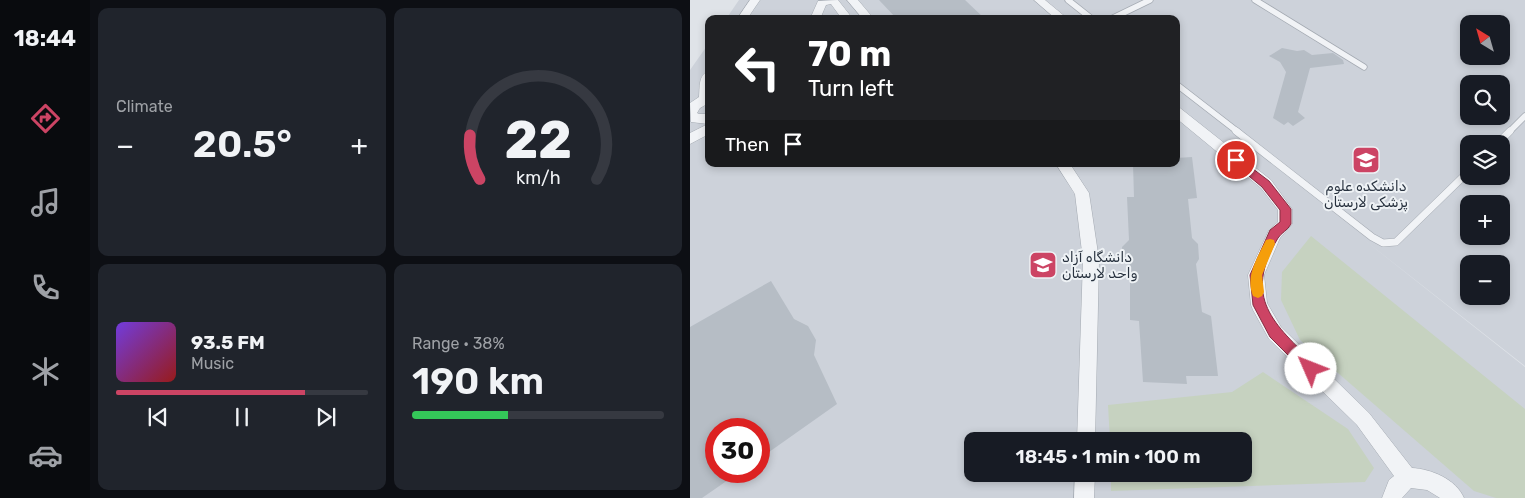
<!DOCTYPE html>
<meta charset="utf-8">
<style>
body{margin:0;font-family:Rubik,Vazirmatn,sans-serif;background:#20242c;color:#f1f3f6;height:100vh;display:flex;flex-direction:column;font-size:19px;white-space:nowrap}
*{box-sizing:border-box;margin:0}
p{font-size:16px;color:#9ea1a6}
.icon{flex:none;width:28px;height:28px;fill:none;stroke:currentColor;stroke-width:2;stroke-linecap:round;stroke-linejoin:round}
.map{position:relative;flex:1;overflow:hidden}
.side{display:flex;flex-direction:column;gap:8px;padding:8px;background:#0d0f14;width:600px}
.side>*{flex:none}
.banner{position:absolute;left:15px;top:15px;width:475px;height:152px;border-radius:10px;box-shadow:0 2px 8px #0003;background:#202124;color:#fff;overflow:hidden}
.needle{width:32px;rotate:323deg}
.buttons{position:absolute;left:770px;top:15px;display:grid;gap:10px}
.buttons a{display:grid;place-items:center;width:50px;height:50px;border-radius:10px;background:#171b24;box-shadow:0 2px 8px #0003;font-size:25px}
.speed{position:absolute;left:15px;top:418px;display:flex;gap:10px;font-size:25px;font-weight:700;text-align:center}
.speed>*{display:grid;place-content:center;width:65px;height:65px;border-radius:50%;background:#171b24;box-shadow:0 2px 8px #0003;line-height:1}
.speed .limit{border:8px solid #d22;background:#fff;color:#111}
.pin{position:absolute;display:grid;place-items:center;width:42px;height:42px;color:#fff;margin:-21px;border:2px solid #fff;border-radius:50%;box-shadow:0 1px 5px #0007}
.me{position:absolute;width:55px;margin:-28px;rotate:314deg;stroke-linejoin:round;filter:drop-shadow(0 0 4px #0008)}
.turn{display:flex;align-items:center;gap:18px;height:105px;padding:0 20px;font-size:22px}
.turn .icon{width:65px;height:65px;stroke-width:2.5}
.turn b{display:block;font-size:35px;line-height:42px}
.then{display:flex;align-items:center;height:48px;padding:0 20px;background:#0003;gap:10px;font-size:19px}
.big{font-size:38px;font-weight:600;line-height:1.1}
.side .widget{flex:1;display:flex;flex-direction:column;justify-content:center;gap:8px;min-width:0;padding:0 18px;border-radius:10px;background:#20242c}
.side .dial{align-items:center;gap:0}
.dial svg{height:130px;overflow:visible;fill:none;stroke:#363941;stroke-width:7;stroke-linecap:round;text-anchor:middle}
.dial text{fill:#f1f3f6;stroke:none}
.song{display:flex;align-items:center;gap:15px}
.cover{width:60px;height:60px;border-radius:8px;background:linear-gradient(135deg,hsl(260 70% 55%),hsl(0 70% 35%))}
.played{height:5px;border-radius:2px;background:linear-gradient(90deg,#cc4464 75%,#363941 75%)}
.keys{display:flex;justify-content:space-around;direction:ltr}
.heat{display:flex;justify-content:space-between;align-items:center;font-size:28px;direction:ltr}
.charge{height:8px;border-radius:4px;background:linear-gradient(90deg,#34c759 38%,#363941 0)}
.side .tiles{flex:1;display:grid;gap:8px;grid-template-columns:repeat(2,1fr)}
.trip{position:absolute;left:274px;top:432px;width:288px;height:50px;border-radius:10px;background:#171b24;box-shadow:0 2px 8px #0003;font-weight:600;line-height:50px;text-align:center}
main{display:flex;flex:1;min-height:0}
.tab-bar{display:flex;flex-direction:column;width:90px;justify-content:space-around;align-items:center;background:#090b0e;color:#9ea1a6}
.tab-bar .icon{width:35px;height:35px}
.tab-bar .on{color:#cc4464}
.tab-bar b{font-size:22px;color:#f1f3f6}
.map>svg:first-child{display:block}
</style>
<main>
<nav class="tab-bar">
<b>18:44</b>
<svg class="icon on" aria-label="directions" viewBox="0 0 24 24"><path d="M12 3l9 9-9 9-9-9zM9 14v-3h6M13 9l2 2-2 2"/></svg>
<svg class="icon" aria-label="music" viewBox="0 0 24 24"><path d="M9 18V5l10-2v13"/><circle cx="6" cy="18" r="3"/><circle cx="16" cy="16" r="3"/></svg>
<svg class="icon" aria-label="phone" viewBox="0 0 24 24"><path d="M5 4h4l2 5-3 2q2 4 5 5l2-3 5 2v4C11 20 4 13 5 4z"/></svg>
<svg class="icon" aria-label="climate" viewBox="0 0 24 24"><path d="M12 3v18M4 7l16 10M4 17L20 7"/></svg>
<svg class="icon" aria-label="car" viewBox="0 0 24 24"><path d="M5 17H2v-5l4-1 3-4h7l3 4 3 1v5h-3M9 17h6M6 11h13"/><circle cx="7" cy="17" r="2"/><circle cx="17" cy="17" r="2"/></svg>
</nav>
<section class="side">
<div class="tiles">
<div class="widget"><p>Climate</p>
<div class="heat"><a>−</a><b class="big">20.5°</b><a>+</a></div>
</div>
<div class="widget dial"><svg viewBox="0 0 100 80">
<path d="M14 69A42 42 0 1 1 86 69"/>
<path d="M14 69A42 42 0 0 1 8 42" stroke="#cc4464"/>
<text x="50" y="56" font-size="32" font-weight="700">22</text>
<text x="50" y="72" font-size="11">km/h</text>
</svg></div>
<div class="widget">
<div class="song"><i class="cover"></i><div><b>93.5 FM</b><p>Music</p></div></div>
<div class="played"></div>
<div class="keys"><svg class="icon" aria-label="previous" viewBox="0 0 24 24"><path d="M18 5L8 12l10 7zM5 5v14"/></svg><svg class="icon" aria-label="pause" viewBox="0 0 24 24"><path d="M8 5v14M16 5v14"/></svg><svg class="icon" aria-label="next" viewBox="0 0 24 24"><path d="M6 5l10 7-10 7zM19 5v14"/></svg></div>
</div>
<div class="widget"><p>Range · 38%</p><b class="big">190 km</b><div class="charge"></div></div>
</div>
</section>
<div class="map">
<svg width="835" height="498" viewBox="0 0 835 498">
<rect width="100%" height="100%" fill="#dfe3e8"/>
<!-- built -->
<path fill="#cdd2da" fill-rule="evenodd" d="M49,0h786v366l-167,-131 167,132v131h-835v-428l19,-27v121h467v-145h-450zM779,24h32v32h-32zM779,84h32v32h-32zM779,144h32v32h-32zM779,204h32v32h-32zM779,264h32v32h-32zM26,429h43v42h-43zM282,441h270v33h-270z"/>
<!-- green -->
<g fill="#c6d2c0">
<path d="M621,236l214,173v89h-29l-22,-7 -174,-151 -19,-40 1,-28z"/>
<path d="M573,372l85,57 26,39 -9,14 -254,9v-17h131v-33h-132l-2,-36 124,-13z"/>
</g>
<!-- building -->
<g fill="#b6bdc5">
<path d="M189,0h86l20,19h-88z"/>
<path d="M592,48l15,3 7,-1 8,5 21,-2 10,7 1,4 -34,4 -12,44 7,6 -12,8 -5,-4 -4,3 -11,-7 13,-46 -6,-10 -11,-6z"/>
<path d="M502,157l5,41 -9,1 4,39 6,6 1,15 -3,5 6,48 9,4 7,60h-32l1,8 -44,-2 -4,-61 -9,-1v-55l-7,-10 -1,-8 7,-7 -2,-43h7l-1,-33h43v-6z"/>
<path d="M81,281l23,38 14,7 8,14 -2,15 23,49 -78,55v-30h-43v42h25l-39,27h-12v-171z"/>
</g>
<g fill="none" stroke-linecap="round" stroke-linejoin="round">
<defs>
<g id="lane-far1">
<path d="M378,0l24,19"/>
<path d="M565,0l109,67"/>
<path d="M421,19l39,-19"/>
<path d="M486,84l62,48"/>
<path d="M819,132l16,-16"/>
</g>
<g id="lane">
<path d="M546,131l136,106 11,6 13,-1 73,-71"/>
<path d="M807,144l13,-13"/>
</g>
<g id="street">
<path d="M60,0h10l-13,19h-10z"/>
<path d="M148,0l15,19h-11l-11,-15 -5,1 -6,14h-10l8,-18z"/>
<path d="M157,0h11l16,19h-11z"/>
<path d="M344,0h11l23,19h-12z"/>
<path d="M19,71v32l-9,5 -3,5 2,1h10v20l-19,10v-11l18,-9 -17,-2 -1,-19 9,-6c1,-10 -1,-22 10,-26z"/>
<path d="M486,107l4,1 91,72 21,29v15l-12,14 -16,37 3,28 14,24 88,86 43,55c19,1 44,11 52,30h-24l-13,-8 -16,-2 -9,10h-20l7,-18 5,-4 -37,-51 -88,-86 -16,-29 -2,-5 -3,-30 21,-45 9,-8v-12l-17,-22 -85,-70z"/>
<path d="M366,164h14l19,29 10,67 -4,181h-18l6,-181 -8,-66z"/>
<path d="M385,474h20l-1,24h-20z"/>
</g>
</defs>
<!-- lane-far1 casing -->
<use href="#lane-far1" stroke="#a4aab2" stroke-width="7"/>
<!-- lane casing -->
<use href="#lane" stroke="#a4aab2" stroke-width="8"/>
<!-- street casing -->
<use href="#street" stroke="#a4aab2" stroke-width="1"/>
<!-- lane-far1 -->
<use href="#lane-far1" stroke="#f1f3f6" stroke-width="5.5"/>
<!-- lane -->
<use href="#lane" stroke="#f1f3f6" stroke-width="7"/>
<!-- street -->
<use href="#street" fill="#f1f3f6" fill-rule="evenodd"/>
</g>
<!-- route -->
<path fill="#cc4464" stroke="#852c41" d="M546,156l33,25 22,28v15c-3,6 -10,9 -13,14 -36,60 -4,86 37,126l2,5 -2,4 -4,2 -5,-2 -36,-36 -17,-32 -3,-30 20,-45 10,-8v-12l-18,-23 -30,-25v-5z"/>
<!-- slow -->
<path fill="#f59e0b" d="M580,239l4,1 1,4 -13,31 2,17 -2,4 -4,2 -5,-2c-8,-19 4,-38 13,-56z"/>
<!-- icons -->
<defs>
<symbol id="university-square" viewBox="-11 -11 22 22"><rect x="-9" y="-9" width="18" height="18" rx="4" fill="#cc4464" stroke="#eef2f5"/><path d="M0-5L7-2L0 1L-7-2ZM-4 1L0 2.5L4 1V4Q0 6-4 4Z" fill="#fff"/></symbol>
</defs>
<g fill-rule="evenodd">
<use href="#university-square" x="660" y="144" width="32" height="32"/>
<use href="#university-square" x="337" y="249" width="32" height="32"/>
</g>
<g text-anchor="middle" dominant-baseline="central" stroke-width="4" stroke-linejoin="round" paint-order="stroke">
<!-- poi labels -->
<g font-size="14" fill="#28323f" stroke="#eef2f5">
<text x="676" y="186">دانشکده علوم<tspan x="676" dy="16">پزشکی لارستان</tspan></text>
<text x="372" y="257" text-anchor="start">دانشگاه آزاد<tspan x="372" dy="16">واحد لارستان</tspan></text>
</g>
</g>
</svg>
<div class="buttons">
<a><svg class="needle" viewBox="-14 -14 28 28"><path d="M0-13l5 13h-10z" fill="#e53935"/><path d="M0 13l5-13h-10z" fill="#9ea1a6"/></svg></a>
<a><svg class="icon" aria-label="search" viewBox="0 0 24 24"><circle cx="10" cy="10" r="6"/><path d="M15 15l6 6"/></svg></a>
<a><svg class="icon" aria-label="layers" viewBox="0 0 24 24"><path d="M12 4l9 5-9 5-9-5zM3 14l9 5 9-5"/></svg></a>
<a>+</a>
<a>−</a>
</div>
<div class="speed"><div class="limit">30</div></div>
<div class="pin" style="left:546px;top:160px;background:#d93025"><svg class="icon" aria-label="arrive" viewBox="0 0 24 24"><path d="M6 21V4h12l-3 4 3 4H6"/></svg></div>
<svg class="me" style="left:621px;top:369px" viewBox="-20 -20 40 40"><circle r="19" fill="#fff"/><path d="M0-13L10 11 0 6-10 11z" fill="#cc4464"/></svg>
<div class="trip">18:45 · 1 min · 100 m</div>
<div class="banner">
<div class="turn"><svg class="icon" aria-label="left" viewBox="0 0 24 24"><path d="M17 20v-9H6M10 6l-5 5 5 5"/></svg><div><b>70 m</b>Turn left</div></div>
<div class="then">Then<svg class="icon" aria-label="arrive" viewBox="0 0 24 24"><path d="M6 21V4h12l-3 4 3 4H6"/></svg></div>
</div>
</div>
</main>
